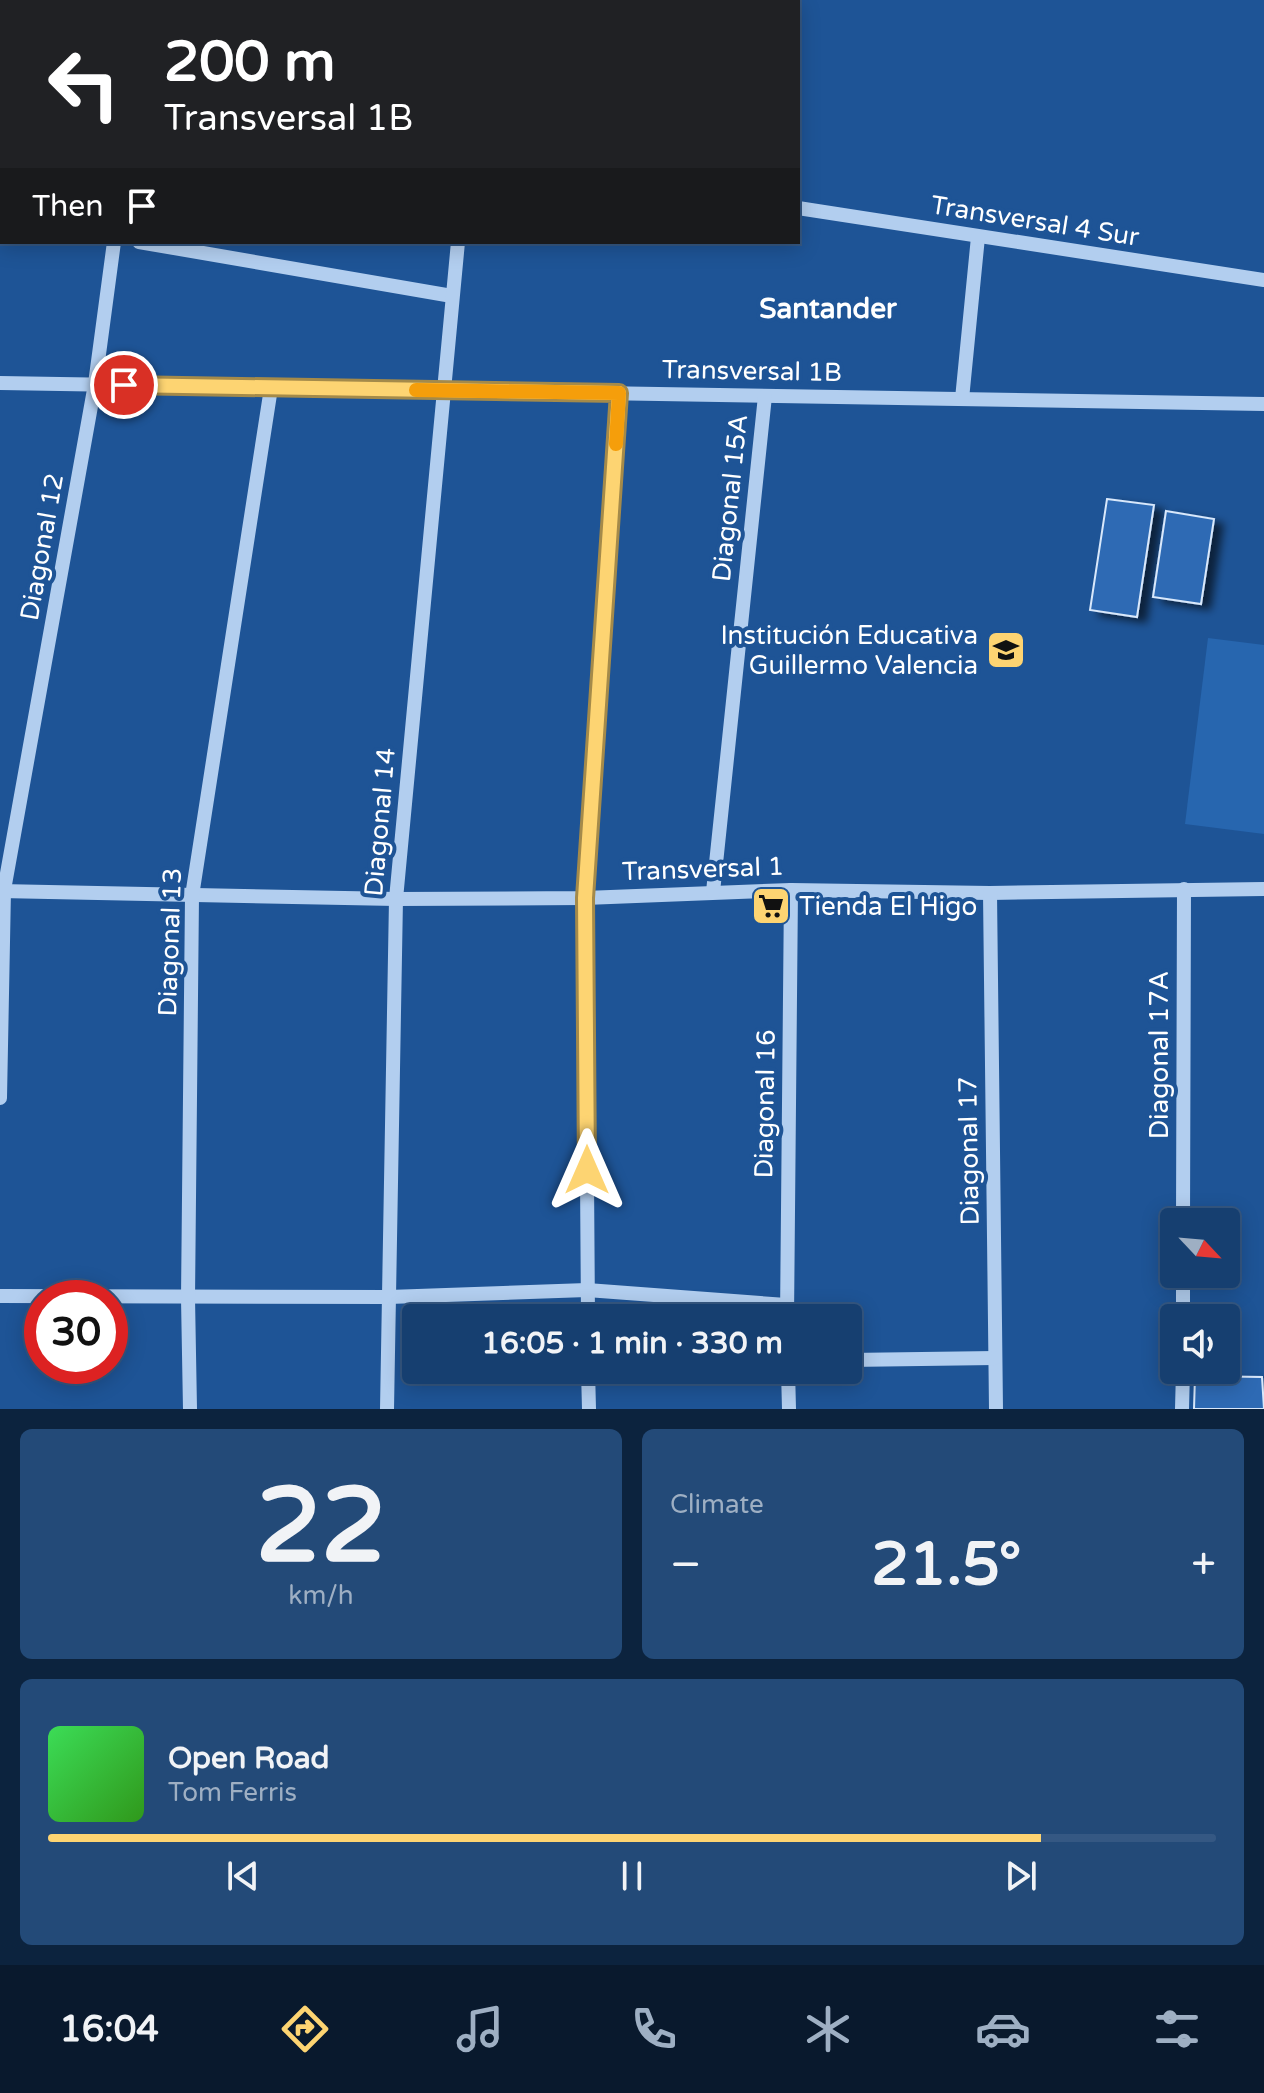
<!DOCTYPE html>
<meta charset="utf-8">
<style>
body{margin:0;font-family:"Varela Round",sans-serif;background:#234a78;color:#f1f3f6;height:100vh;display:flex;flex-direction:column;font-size:30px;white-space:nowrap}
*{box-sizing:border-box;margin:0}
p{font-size:26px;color:#9eafc3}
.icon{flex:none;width:44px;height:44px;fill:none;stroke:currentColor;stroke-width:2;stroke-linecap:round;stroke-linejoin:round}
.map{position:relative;height:1409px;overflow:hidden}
.side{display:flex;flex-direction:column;gap:20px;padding:20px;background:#0c233e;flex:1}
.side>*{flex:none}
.hud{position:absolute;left:0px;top:0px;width:800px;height:244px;box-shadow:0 4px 20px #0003,0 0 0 2px #355883;background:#202124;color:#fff;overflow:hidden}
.needle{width:52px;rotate:116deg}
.fabs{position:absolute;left:1160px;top:1208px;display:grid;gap:16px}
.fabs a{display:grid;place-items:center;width:80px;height:80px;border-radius:8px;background:#163f70;box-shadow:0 4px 20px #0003,0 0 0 2px #355883;font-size:40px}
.speed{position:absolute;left:24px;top:1280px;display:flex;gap:16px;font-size:40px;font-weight:700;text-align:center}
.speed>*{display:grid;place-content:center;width:104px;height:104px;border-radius:50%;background:#163f70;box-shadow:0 4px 20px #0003,0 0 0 2px #355883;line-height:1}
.speed .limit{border:12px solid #d22;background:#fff;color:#111}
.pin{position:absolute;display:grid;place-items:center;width:68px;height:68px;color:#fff;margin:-34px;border:4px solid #fff;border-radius:50%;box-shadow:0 2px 8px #0007}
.me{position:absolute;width:88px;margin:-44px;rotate:0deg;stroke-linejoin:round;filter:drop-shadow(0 0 6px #0008)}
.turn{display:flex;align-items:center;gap:28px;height:168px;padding:0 32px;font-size:36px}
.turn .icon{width:104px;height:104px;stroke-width:2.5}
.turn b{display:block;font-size:56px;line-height:68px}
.then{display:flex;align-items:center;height:76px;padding:0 32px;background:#0003;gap:16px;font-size:30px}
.big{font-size:60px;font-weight:700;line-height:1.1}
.side .card{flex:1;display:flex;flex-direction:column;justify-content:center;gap:12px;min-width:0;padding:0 28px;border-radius:12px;background:#234a78}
.side .dial{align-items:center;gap:0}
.dial b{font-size:104px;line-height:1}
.song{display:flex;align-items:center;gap:24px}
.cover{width:96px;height:96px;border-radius:12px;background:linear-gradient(135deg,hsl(130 70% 55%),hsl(110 70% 35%))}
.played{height:8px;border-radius:4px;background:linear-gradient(90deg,#fdd472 85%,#355883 85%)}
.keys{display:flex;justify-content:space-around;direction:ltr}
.heat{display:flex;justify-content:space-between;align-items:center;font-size:44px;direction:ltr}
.side .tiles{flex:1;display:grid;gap:20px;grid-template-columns:1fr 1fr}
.card:last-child{grid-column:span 2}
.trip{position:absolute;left:402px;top:1304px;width:460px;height:80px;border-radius:8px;background:#163f70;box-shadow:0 4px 20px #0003,0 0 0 2px #355883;font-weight:700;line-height:80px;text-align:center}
.menu{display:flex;height:128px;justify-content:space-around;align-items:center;background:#09192d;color:#9eafc3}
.menu .icon{width:56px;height:56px}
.menu .current{color:#fdd472}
.menu b{font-size:36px;color:#f1f3f6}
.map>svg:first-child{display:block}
</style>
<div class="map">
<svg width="1264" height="1409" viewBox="0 0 1264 1409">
<defs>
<filter id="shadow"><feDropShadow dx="9" dy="5" stdDeviation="4" flood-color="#0009"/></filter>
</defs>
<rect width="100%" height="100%" fill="#1e5496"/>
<!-- green -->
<path fill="#2766af" d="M1208,638l56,7v189l-79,-10z"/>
<!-- building -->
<g fill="#2d6bb4" stroke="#d9e8fb" stroke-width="2" filter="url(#shadow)">
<path d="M1107,499l47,6 -17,112 -47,-7z"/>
<path d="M1166,511l48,8 -13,85 -48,-7z"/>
<path d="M1195,1376l67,1 2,32h-70z"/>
</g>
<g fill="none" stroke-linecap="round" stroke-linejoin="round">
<!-- minor -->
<g stroke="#b2ceef" stroke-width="14">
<path d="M0,78h2"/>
<path d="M798,208l466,72"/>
<path d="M0,219h2"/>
<path d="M139,242l313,54"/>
<path d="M0,383l1264,21"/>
<path d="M962,399l16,-162"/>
<path d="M0,891l396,8 189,-1 206,-8 199,3 274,-4"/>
<path d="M713,892l52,-496"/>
<path d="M990,893l6,516"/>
<path d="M0,1098l4,-208 91,-506 19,-142"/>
<path d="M1183,1222l1,-333"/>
<path d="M0,1296l389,1 198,-7 199,15"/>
<path d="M588,1318l-3,-420 34,-505"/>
<path d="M787,1318l4,-428"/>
<path d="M1183,1318v-44"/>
<path d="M848,1360l147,-2"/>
<path d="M588,1370l1,39"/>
<path d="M788,1370l1,39"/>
<path d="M190,1409l-2,-111 4,-402 79,-508"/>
<path d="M387,1409l9,-510 62,-657"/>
<path d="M1182,1409l1,-39"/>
</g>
</g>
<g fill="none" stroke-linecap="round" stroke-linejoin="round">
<defs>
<path id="route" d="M124,385l495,8 -34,505 2,272"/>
</defs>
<!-- route casing -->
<use href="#route" stroke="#a48a4a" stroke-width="20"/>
<!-- route -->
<use href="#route" stroke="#fdd472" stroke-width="14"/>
<!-- slow -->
<path stroke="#f59e0b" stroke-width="14" d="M416,390l203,3 -3,51"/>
</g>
<!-- icons -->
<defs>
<symbol id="school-square" viewBox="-11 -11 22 22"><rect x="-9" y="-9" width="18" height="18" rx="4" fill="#fdd472" stroke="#1e5496"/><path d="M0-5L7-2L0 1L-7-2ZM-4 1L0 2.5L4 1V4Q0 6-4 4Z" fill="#111"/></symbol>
<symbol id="supermarket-square" viewBox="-11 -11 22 22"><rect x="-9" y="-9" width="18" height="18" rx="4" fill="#fdd472" stroke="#1e5496"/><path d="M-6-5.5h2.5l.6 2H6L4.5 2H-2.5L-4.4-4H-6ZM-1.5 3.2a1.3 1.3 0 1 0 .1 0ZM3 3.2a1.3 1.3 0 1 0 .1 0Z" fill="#111"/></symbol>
</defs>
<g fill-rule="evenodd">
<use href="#school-square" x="984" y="628" width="44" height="44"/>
<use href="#supermarket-square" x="749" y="884" width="44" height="44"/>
</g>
<g text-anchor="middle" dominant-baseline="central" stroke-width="8" stroke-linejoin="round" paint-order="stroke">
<!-- street labels -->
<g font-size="26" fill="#fff" stroke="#1e5496">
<text transform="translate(1035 221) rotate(9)">Transversal 4 Sur</text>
<text transform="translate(752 371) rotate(1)">Transversal 1B</text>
<text transform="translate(730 498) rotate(-84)">Diagonal 15A</text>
<text transform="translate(42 547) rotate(-80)">Diagonal 12</text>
<text transform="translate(380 822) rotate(-85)">Diagonal 14</text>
<text transform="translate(703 869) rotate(-2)">Transversal 1</text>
<text transform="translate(170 942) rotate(-88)">Diagonal 13</text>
<text transform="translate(1159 1055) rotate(-90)">Diagonal 17A</text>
<text transform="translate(765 1104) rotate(-89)">Diagonal 16</text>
<text transform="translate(969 1151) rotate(-91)">Diagonal 17</text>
</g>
<!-- poi labels -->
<g font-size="26" fill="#fff" stroke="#1e5496" text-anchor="end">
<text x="978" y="635">Institución Educativa<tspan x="978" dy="30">Guillermo Valencia</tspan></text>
<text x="799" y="906" text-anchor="start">Tienda El Higo</text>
</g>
<!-- neighbourhood labels -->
<g font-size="28" font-weight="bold" fill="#fff" stroke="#1e5496">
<text x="828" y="309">Santander</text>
</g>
</g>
</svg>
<div class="fabs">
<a><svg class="needle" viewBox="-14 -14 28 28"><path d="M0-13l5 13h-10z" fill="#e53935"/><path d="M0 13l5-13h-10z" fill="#9eafc3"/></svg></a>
<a><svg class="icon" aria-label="sound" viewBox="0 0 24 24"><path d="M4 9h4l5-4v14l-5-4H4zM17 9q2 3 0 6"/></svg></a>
</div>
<div class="speed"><div class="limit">30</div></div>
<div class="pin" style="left:124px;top:385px;background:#d93025"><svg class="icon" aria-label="arrive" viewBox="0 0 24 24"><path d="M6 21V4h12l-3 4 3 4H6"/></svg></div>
<svg class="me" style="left:587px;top:1170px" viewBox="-20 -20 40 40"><path d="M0-17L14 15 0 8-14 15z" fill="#fdd472" stroke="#fff" stroke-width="4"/></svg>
<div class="trip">16:05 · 1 min · 330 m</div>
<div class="hud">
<div class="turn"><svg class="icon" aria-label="left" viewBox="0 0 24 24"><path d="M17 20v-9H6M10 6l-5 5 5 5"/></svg><div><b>200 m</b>Transversal 1B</div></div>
<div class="then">Then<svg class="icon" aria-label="arrive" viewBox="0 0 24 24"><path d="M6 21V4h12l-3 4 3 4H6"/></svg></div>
</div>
</div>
<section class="side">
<div class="tiles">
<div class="card dial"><b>22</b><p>km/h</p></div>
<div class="card"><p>Climate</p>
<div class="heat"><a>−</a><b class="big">21.5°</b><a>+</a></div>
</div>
<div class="card">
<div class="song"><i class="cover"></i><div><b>Open Road</b><p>Tom Ferris</p></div></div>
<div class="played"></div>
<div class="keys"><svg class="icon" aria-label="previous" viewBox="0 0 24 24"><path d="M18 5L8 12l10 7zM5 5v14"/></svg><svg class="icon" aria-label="pause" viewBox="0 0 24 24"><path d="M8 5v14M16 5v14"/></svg><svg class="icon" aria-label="next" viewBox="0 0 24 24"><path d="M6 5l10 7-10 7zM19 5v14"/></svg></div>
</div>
</div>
</section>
<nav class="menu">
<b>16:04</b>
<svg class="icon current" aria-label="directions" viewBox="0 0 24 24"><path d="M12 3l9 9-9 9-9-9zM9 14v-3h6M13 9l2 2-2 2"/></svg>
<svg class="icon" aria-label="music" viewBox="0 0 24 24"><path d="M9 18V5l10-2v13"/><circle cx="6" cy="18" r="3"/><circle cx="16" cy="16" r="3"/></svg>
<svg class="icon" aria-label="phone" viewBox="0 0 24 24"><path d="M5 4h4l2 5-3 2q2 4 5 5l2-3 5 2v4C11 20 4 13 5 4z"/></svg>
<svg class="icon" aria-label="climate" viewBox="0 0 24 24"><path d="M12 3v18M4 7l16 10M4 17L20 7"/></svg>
<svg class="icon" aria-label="car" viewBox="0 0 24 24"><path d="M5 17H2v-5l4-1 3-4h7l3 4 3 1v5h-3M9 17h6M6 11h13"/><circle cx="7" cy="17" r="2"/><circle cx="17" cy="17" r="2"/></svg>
<svg class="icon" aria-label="filters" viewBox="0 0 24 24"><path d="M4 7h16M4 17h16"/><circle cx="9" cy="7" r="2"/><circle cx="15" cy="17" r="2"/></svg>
</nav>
